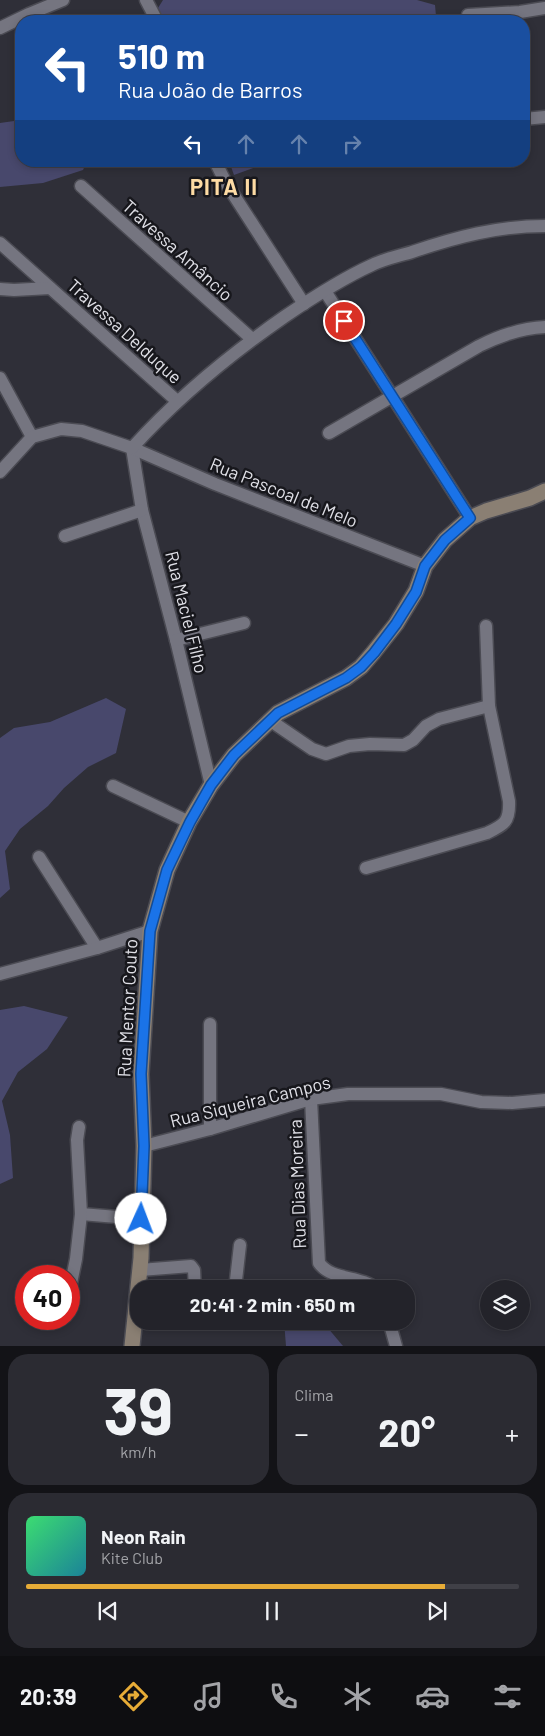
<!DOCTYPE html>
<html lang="pt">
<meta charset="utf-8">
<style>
body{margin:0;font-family:Barlow,sans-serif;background:#2b2b32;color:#f1f3f6;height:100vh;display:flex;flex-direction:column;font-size:19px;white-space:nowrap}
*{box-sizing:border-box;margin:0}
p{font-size:16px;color:#a3a4a8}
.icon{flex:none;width:28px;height:28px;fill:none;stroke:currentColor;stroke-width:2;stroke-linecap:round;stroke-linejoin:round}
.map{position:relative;height:1346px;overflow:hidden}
.sheet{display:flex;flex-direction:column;gap:8px;padding:8px;background:#131317;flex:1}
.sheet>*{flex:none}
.banner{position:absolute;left:15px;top:15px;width:515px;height:152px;border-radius:20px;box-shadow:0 2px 8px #0003,0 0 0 1px #404047;background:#1a4fa0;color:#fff;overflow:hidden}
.buttons{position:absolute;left:480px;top:1280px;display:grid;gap:10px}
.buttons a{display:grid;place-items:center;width:50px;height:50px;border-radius:50%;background:#23232a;box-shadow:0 2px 8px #0003,0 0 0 1px #404047;font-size:25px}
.speed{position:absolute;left:15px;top:1265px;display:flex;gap:10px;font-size:25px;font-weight:700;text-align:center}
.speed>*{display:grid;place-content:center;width:65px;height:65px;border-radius:50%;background:#23232a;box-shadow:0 2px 8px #0003,0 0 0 1px #404047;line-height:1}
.speed .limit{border:8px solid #d22;background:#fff;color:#111}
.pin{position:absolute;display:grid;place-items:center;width:42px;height:42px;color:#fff;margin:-21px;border:2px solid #fff;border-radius:50%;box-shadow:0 1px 5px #0007}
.me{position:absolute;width:55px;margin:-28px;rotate:2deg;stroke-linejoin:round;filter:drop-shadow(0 0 4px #0008)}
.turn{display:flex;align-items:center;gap:18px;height:105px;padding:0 20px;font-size:22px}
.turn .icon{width:65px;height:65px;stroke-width:2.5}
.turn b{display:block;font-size:35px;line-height:42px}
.lanes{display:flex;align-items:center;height:48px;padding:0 20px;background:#0003;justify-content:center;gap:25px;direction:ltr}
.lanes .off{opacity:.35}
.big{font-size:38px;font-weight:700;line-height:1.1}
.sheet .tile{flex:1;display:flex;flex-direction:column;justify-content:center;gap:8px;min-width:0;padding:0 18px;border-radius:20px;background:#2b2b32}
.sheet .dial{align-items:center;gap:0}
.dial b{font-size:65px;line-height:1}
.song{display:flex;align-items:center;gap:15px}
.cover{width:60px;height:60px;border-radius:8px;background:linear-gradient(135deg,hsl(140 70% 55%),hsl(190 70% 35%))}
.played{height:5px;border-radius:2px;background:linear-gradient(90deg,#e7ac37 85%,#404047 85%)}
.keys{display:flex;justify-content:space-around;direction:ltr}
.heat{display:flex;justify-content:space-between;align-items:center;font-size:28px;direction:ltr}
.sheet .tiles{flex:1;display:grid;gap:8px;grid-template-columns:1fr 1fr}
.tile:last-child{grid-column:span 2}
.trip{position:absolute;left:130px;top:1280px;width:285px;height:50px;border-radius:20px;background:#23232a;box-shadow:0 2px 8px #0003,0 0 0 1px #404047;font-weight:700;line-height:50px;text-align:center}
.menu{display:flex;height:80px;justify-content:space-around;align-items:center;background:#0e0e11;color:#a3a4a8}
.menu .icon{width:35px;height:35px}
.menu .current{color:#e7ac37}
.menu b{font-size:22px;color:#f1f3f6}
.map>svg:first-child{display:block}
</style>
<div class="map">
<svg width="545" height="1346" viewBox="0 0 545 1346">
<rect width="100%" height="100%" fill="#2f2f38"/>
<!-- green -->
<g fill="#48486c">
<path d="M163,0h254l18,5 1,11 -5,5h-267l-6,-13z"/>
<path d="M21,120v41h66l-4,9 -40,13 -43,4v-64z"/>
<path d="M229,161h43l-38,14z"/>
<path d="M106,698l20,11 -10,44 -28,14 -24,21 -16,18 -28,23 -15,22 5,38 -10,9v-160l14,-10 36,-6z"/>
<path d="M24,1006l44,11 -21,32 -29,23 -16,29 8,34 3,43 -13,6v-174z"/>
<path d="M284,1321h38l21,25h-57z"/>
</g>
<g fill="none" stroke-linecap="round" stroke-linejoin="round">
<defs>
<g id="street">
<path d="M146,0l11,21"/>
<path d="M468,15l52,-3 25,-4"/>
<path d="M0,28l29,-14 34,-14"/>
<path d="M524,119l21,-2"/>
<path d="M215,161l11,22 78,121"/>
<path d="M81,186l171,153"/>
<path d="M0,243l177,158"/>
<path d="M0,289l14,1 36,-2"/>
<path d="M325,291l145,227"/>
<path d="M0,378l32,59"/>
<path d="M329,433l150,-87c20,-10 43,-18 66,-19"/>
<path d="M132,448l10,62 34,130 35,145"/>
<path d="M132,448l83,36 210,82"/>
<path d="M0,472l32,-35 29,-8 21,2 50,17c45,-50 96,-92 152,-131 28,-19 57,-38 88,-52 12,-6 27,-9 40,-13 44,-15 86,-26 133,-26"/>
<path d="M65,536l77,-26"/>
<path d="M176,640l68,-17"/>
<path d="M271,721l41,28 14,5 23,-8 21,-2 34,1 9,-5 13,-14 13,-7 50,-13"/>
<path d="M113,786l76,36"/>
<path d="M39,857l58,91"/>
<path d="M366,868l121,-35c17,-8 23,-11 22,-32l-20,-95 -3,-80"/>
<path d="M0,974l97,-26 53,-17"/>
<path d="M311,1099l8,164c13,18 41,12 58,26"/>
<path d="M210,1129v-105"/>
<path d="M144,1146l66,-17 101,-30 37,-5h93l40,8 31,1 33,-3"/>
<path d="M81,1214l60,5"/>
<path d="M140,1270l51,-4 3,4 1,19"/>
<path d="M235,1289l5,-44"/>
<path d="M69,1293l7,-34 5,-45 -4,-74 2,-13"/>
<path d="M389,1321l7,25"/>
</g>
<path id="secondary" d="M132,1346l9,-88 3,-112 -3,-72 9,-143 17,-61 22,-48 22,-37 23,-30 44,-42 68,-35 15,-11 12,-14 23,-29 20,-33 9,-25 20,-26 25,-22 16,-7 44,-13 15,-7"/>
</defs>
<!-- street casing -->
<use href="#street" stroke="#4b4b53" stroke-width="15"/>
<!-- secondary casing -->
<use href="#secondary" stroke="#4b4b53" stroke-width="18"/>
<!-- street -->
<use href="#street" stroke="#757580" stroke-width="12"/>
<!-- secondary -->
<use href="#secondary" stroke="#8a7f73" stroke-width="15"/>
</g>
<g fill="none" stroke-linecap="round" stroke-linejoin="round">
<defs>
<path id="route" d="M141,1219l3,-73 -3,-72 9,-143 17,-61 23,-48 21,-37 23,-30 44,-42 68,-35 15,-11 13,-14 22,-29 20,-32 9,-26 20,-26 25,-22 -126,-197"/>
</defs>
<!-- route casing -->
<use href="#route" stroke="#114b97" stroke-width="12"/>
<!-- route -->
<use href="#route" stroke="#1a73e8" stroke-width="9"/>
</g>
<g text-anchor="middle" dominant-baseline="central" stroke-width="5" stroke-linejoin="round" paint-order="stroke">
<!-- street labels -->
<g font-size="18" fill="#e0e0e7" stroke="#17171c">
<text transform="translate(178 250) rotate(42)">Travessa Amâncio</text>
<text transform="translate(125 331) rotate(42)">Travessa Delduque</text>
<text transform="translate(284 492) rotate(22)">Rua Pascoal de Melo</text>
<text transform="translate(187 612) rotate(76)">Rua Maciel Filho</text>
<text transform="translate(127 1008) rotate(-87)">Rua Mentor Couto</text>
<text transform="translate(250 1101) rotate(-14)">Rua Siqueira Campos</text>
<text transform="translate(297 1184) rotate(-92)">Rua Dias Moreira</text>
</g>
<!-- district labels -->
<g font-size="22" font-weight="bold" letter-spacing="1" fill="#fddba4" stroke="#17171c">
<text x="224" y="186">PITA II</text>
</g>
</g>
</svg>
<div class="buttons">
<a><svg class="icon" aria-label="layers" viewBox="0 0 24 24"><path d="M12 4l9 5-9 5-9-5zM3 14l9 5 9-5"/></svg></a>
</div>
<div class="speed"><div class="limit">40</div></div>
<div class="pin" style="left:344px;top:321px;background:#d93025"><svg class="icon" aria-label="arrive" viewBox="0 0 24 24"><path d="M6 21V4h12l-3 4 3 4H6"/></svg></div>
<svg class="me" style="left:141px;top:1219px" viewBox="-20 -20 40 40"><circle r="19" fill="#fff"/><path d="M0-13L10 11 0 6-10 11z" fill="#1a73e8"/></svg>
<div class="trip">20:41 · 2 min · 650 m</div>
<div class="banner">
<div class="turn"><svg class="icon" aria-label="left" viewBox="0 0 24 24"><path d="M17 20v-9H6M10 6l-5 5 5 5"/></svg><div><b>510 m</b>Rua João de Barros</div></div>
<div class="lanes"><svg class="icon" aria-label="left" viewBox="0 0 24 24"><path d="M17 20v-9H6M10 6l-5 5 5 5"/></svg><svg class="icon off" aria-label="ahead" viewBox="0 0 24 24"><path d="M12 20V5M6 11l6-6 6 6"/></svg><svg class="icon off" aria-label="ahead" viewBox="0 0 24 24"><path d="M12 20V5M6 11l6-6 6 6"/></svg><svg class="icon off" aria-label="right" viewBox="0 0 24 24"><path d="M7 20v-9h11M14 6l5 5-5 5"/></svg></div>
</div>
</div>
<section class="sheet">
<div class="tiles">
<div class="tile dial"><b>39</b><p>km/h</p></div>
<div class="tile"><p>Clima</p>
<div class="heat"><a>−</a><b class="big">20°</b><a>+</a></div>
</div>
<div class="tile">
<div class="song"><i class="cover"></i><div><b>Neon Rain</b><p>Kite Club</p></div></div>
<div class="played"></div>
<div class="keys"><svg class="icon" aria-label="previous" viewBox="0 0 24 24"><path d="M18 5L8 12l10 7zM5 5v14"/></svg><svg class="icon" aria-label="pause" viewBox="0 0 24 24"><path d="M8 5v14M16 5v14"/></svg><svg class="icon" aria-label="next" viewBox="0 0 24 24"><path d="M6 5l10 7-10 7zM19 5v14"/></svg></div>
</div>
</div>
</section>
<nav class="menu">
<b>20:39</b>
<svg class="icon current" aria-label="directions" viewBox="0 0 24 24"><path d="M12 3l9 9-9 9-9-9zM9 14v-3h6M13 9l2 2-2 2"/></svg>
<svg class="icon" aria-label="music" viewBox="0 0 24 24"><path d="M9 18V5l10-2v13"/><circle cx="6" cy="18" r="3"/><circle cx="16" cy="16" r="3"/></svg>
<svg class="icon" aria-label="phone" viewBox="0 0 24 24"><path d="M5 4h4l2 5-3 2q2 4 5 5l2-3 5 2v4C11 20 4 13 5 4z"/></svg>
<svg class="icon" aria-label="climate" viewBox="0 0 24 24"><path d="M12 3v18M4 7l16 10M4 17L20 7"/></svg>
<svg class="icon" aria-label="car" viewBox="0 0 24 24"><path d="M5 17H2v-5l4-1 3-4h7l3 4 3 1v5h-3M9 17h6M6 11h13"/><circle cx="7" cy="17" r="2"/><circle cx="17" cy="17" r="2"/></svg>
<svg class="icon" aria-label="filters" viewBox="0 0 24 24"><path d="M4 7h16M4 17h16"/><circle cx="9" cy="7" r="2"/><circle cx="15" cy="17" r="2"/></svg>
</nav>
